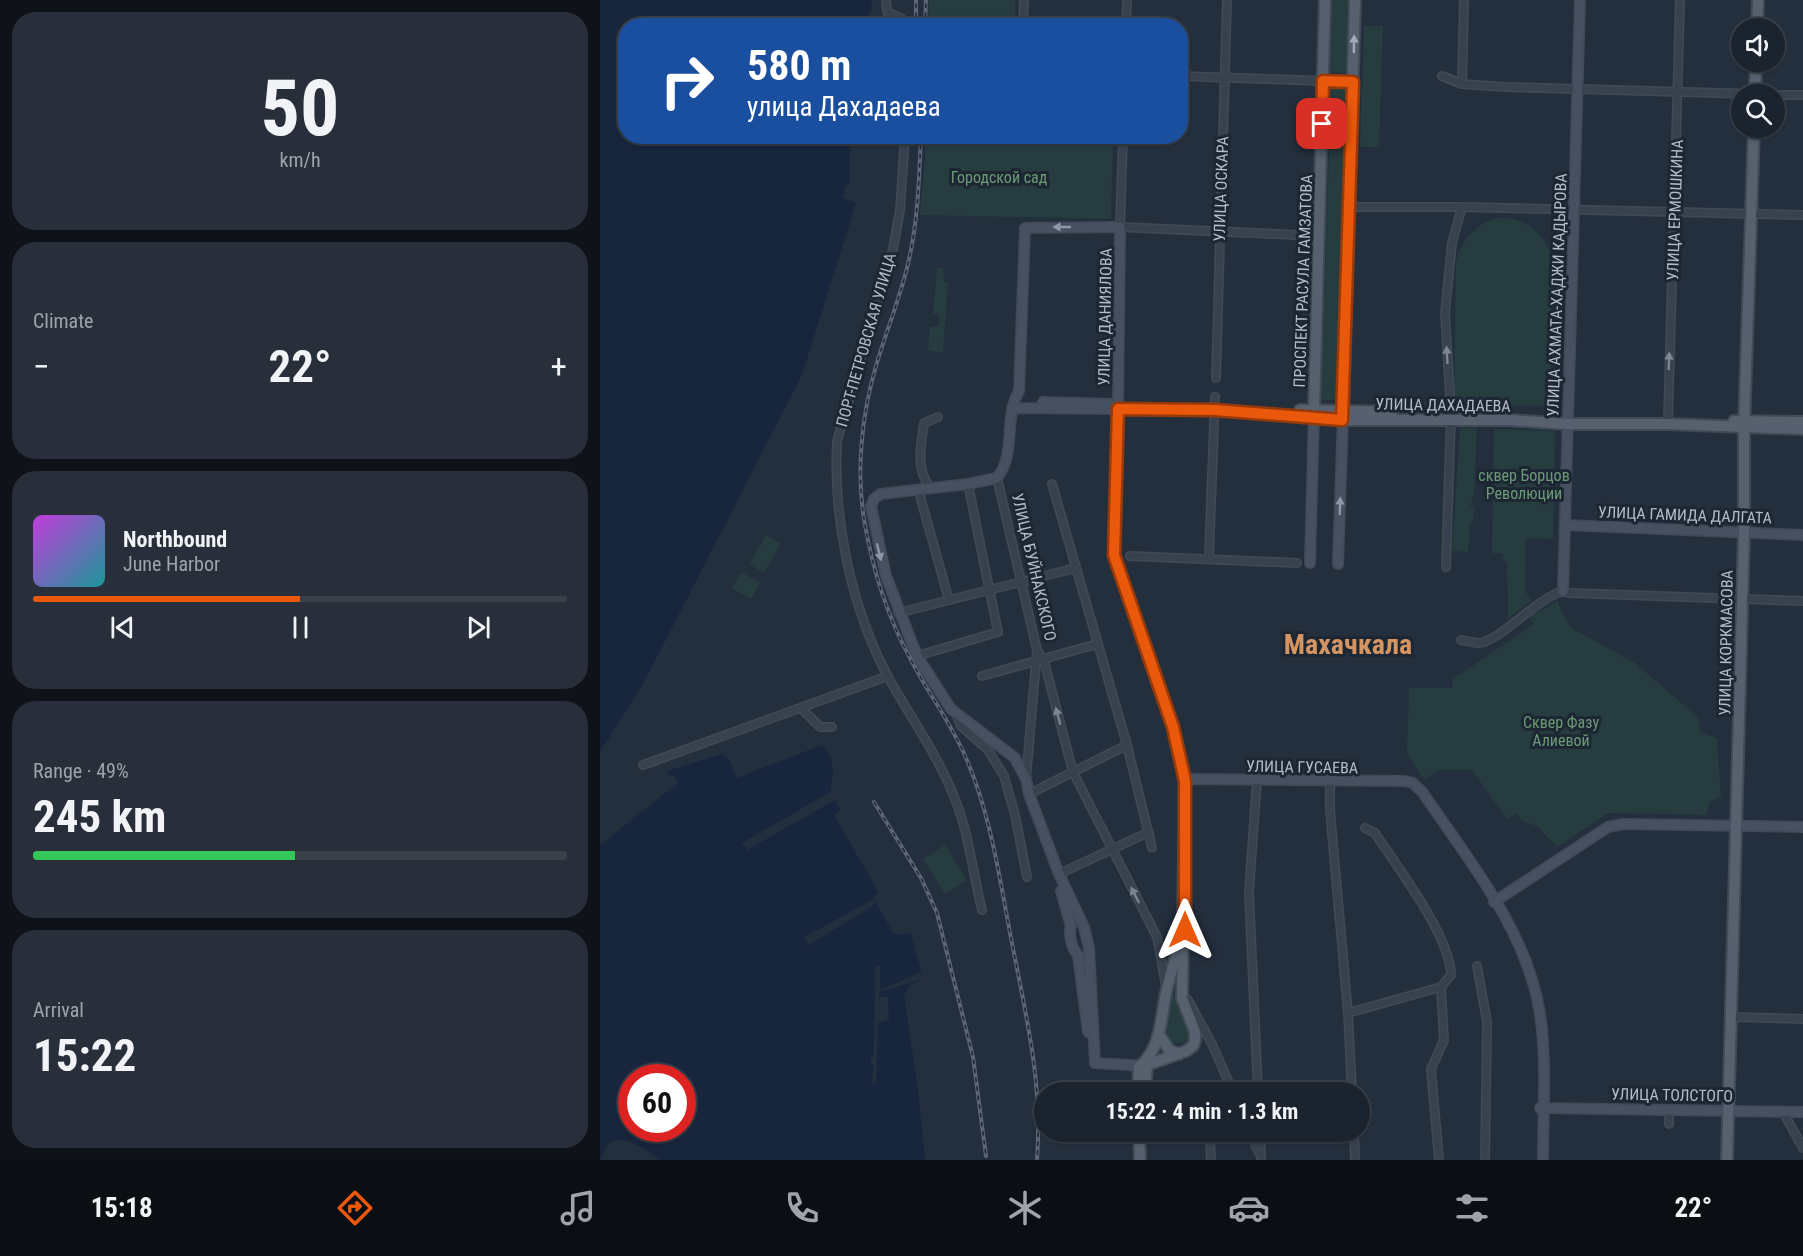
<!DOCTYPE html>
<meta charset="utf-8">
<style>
body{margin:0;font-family:"Roboto Condensed",sans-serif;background:#282f3a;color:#f1f3f6;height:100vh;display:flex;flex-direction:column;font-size:22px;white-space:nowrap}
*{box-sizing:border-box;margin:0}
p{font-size:20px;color:#a0a4aa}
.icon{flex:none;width:33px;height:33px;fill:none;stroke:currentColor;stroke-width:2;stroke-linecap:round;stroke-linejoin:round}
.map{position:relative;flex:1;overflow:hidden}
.sheet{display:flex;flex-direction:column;gap:12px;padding:12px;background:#0f1319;width:600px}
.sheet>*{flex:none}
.guide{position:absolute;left:18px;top:18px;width:570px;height:126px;border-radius:24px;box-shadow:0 2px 4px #0004,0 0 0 2px #39404a;background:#1a4fa0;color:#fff;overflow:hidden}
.controls{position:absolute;left:1131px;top:18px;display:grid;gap:12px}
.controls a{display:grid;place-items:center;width:54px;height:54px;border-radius:50%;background:#1b232e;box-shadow:0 2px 4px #0004,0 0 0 2px #39404a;font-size:30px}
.speed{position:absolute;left:18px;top:1064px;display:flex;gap:12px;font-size:30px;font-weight:700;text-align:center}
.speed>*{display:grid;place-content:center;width:78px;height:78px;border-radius:50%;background:#1b232e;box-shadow:0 2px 4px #0004,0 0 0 2px #39404a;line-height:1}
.speed .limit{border:9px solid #d22;background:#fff;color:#111}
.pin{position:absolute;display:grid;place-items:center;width:51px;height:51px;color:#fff;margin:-26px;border-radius:12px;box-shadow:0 3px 9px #0006}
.me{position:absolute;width:66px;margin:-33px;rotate:0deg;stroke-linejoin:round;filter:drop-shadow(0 0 4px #0008)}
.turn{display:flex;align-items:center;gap:21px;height:126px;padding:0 30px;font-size:27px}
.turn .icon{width:78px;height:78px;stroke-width:2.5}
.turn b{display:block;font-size:42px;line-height:51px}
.big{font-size:45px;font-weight:700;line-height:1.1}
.sheet .widget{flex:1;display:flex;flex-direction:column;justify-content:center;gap:9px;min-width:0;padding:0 21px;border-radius:24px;background:#282f3a}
.sheet .dial{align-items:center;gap:0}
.dial b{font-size:78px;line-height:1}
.song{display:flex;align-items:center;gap:18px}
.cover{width:72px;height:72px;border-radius:9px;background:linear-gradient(135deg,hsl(290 70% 55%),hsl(180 70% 35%))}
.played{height:6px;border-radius:3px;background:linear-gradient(90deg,#ea580c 50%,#39404a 50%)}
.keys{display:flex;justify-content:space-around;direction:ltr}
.heat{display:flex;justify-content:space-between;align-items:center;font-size:33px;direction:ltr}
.charge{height:9px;border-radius:4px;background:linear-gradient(90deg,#34c759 49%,#39404a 0)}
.trip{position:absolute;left:434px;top:1082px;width:336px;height:60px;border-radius:30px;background:#1b232e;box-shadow:0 2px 4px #0004,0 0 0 2px #39404a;font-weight:700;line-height:60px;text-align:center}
.menu{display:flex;height:96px;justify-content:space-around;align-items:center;background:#0b0e12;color:#a0a4aa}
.menu .icon{width:42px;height:42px}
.menu .current{color:#ea580c}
.menu b{font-size:27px;color:#f1f3f6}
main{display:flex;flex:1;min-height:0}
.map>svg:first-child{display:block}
</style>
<main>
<section class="sheet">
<div class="widget dial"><b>50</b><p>km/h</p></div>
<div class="widget"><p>Climate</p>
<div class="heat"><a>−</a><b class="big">22°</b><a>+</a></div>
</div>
<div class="widget">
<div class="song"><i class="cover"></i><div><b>Northbound</b><p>June Harbor</p></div></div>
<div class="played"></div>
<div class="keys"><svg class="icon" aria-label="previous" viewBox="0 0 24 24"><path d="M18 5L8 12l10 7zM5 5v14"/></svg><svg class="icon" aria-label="pause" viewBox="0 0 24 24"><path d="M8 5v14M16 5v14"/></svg><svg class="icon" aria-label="next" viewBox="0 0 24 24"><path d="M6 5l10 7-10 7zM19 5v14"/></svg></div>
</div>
<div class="widget"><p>Range · 49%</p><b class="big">245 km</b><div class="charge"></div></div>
<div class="widget"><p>Arrival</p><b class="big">15:22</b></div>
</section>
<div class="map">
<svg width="1203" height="1160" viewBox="0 0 1203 1160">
<rect width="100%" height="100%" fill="#242f3e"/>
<!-- green -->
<g fill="#263c3f">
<path d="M329,0h86v25h-87z"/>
<path d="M730,0h18l-2,73 -18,-1z"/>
<path d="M764,26h19l-4,121h-19z"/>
<path d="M731,88l17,1 -10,311h-17z"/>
<path d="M327,137h186l-2,82 -191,-4z"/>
<path d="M895,218c30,-2 45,12 57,37l-2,151 -96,-1 2,-144c5,-21 20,-36 39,-43z"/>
<path d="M337,268h6l1,14h4l-5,70 -15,-1 2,-24 9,-1v-11l-6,-1z"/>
<path d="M860,427l17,1 -3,66 -4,12h4l-1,16h-3l-2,30 -16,-1z"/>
<path d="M894,429l61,2 -2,108 -27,-1 -1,53 7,9 -24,19 -1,-57 -3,-1 -1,-8h-11z"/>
<path d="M166,535l15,9 -17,29 -15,-9z"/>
<path d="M141,572l19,11 -9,16 -19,-11z"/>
<path d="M957,601l13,26 65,36 64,55 1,14 17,6 4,59 -12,5 -2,13 -99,-2 -51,34 -20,-21 -15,-5 -6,-7 -9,5 -35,-49h-33l-15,10 -17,-27 2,-65h43l1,-9 81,-55 -5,-7z"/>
<path d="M345,845l22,35 -22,14 -22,-35z"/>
<path d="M575,995l4,3 10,34 -1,8 -7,4 -12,-1 -6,-10 7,-36z"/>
</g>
<!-- water -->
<g fill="#17263c" fill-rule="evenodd">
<path d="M0,0h271l1,8 -10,17 -236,1v110l224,1v47l-5,2 -2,12 13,5 -54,172 -159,309 -43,68z"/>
<path d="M222,745c14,17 12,26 8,47l11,18 -7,5 45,78 -6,4 20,36 9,2 9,-2 12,46 -13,6 -6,11 14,94 7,70h-265c-12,-8 -37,-29 -52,-15 -4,4 -5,12 -8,15v-315l79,-63 -6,-6 -5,1 -1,-6 55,-17 8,7 7,17zM32,1077h50v51h-50z"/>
</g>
<!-- pier -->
<g fill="#242f3e">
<path d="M230,792l5,8 -88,50 -5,-7z"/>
<path d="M274,899l2,4 -11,8 -57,34 -4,-8z"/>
<path d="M275,966h5v24l41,-18 2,7 -44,13v5h9l1,23 -11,3 -2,60h-5l3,-19h-3v-6l3,-1z"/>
</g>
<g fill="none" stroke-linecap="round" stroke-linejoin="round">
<defs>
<g id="street">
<path d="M286,0l1,12 14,6 4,8"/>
<path d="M423,26l1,-26"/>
<path d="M526,26l1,-26"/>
<path d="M580,76l173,6"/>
<path d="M842,76l20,8 44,3 249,7"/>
<path d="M862,84l2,-84"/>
<path d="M1174,95h29"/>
<path d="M305,136l-5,74 -7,39 -56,192c-4,79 14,165 50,234 23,42 51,80 68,124 14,35 18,75 27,111"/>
<path d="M523,136l-3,91 199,9"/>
<path d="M749,207h113l341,8"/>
<path d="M616,378l11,-378"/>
<path d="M1068,420l12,-420"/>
<path d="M397,478l40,172 7,11 29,111 84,165 9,49"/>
<path d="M452,484l75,261 25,103"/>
<path d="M331,488c-16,-17 -10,-44 -7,-65l14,-6"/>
<path d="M318,489l31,111"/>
<path d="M530,556l167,7"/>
<path d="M609,557l6,-160"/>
<path d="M846,567l5,-154 -6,-100 7,-70 10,-36"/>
<path d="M298,613l178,-45"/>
<path d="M861,640c6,1 12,3 18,3 20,-1 58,-45 84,-52l6,2 234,8"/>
<path d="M317,656l81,-24 -30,-148"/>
<path d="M382,676l115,-32"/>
<path d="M201,708l19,19h12"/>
<path d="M356,713l5,13 27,24 16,26 11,39 12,62"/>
<path d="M43,765l245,-89"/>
<path d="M426,779l11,-129"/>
<path d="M657,779l-8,113 9,200"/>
<path d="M730,781v29l18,203 4,79"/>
<path d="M429,794l98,-49"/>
<path d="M765,828l10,5c22,34 75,102 76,142l-10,12 3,53 -13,29 8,91"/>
<path d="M459,874l90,-42"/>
<path d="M877,966l10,56 -2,138"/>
<path d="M585,999l3,1 24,44 21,48"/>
<path d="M748,1013l93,-26"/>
<path d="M1131,1017l72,2"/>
<path d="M1069,1110v14"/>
<path d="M1183,1112l20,36"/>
<path d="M649,1131l10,22"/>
<path d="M660,1131l1,29"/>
<path d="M754,1131l1,29"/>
<path d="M610,1139l1,21"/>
</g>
<g id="secondary">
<path d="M443,402l67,2"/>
<path d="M412,408l106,1 2,-182 -95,1 -6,163c-16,27 -2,62 -22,87l-29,6 -88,10 -6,5 -3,7 15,70 31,80 34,53 64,49 11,21 3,15 30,80 25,53 5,21 6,115"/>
<path d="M965,525l238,10"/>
<path d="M710,563l4,-151"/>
<path d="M738,564l5,-150"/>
<path d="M963,591l17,-591"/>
<path d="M584,779l221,2 8,2 10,10c46,68 104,137 117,221 7,47 3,98 3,146"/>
<path d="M461,891l10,35c-3,9 1,23 7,29l10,77"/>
<path d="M894,902l114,-75 15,-3 180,3"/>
<path d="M495,1063l51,3"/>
<path d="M940,1108l263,4"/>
</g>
<g id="primary">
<path d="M1157,28l1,-28"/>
<path d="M1155,94l1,-32"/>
<path d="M700,410l92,2"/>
<path d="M714,411l11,-411"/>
<path d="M743,411l12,-411"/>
<path d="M1134,421l69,1"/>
<path d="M559,1034l10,16 10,4"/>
<path d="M538,1092l1,-25c24,-20 21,-50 28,-78 3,-16 9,-31 13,-46"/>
<path d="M545,1092l2,-27 39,-14 7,-5 2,-6v-8l-13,-34 3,-217 -12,-54 -59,-172 4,-146 97,1 127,10h167l59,4h100l135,5"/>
<path d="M539,1131l1,29"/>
<path d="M1127,1160l17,-628v-104l10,-300"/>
</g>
</defs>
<!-- street casing -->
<use href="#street" stroke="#414a57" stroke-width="10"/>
<!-- secondary casing -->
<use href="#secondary" stroke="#414a57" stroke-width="12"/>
<!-- primary casing -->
<use href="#primary" stroke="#414a57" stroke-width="14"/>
<!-- street -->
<use href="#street" stroke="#38414e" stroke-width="7"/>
<!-- secondary -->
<use href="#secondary" stroke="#465061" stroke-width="9"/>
<!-- primary -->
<use href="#primary" stroke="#56606e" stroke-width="10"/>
<defs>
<g id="rail">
<path d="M316,26v-26"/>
<path d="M325,26l1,-26"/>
<path d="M321,136c-2,43 -3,86 -13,128 -8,34 -22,68 -32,102 -14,47 -20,104 -12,153 8,49 23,97 47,141 17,33 40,63 55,98 24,55 33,116 44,175 15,79 33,146 27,227"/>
<path d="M274,802l47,76 16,35 36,144 13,99"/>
</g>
</defs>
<!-- rail casing -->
<use href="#rail" stroke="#5a6575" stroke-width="4"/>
<!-- rail -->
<use href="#rail" stroke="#1d2633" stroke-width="1.5" stroke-dasharray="4.5" stroke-linecap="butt"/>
</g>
<!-- one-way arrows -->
<defs><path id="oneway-solid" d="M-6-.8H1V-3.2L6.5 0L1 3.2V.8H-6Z" transform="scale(1.5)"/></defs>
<use fill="#a1aab7" href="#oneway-solid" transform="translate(754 44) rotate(-89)"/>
<g fill="#8e96a5">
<use href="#oneway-solid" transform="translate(462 227) rotate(-180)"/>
<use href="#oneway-solid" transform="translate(740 506) rotate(-88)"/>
<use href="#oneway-solid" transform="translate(279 552) rotate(76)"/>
</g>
<g fill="#7c8592">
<use href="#oneway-solid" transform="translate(847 355) rotate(-93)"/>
<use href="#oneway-solid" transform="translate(1069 361) rotate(-88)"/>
<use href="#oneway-solid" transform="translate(458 716) rotate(-105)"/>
<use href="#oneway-solid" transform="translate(535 895) rotate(-117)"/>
</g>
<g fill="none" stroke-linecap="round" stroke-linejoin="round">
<defs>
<path id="route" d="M585,930v-149l-12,-54 -59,-172 4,-146 97,1 127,10 11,-338 -30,-1 -1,43"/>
</defs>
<!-- route casing -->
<use href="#route" stroke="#983908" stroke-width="15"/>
<!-- route -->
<use href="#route" stroke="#ea580c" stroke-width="10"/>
</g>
<g text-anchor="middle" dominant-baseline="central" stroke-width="6" stroke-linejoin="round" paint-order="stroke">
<!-- park labels -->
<g font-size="16" fill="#6b9a76" stroke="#1d2633">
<text x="399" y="177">Городской сад</text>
<text x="924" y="475">сквер Борцов<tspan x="924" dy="18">Революции</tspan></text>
<text x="961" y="722">Сквер Фазу<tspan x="961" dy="18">Алиевой</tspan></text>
</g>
<!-- street labels -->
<g font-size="16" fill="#b4bcc9" stroke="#1d2633">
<text transform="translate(621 189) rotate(-88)">УЛИЦА ОСКАРА</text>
<text transform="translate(1075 210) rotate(-88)">УЛИЦА ЕРМОШКИНА</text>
<text transform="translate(703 281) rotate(-88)">ПРОСПЕКТ РАСУЛА ГАМЗАТОВА</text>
<text transform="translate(957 295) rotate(-88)">УЛИЦА АХМАТА-ХАДЖИ КАДЫРОВА</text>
<text transform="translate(505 317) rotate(-89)">УЛИЦА ДАНИЯЛОВА</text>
<text transform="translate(266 340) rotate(-74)">ПОРТ-ПЕТРОВСКАЯ УЛИЦА</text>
<text transform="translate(843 405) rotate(1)">УЛИЦА ДАХАДАЕВА</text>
<text transform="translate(1085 515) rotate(2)">УЛИЦА ГАМИДА ДАЛГАТА</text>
<text transform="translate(434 567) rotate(77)">УЛИЦА БУЙНАКСКОГО</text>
<text transform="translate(1126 643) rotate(-89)">УЛИЦА КОРКМАСОВА</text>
<text transform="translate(702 767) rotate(1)">УЛИЦА ГУСАЕВА</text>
<text transform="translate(1072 1095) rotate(1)">УЛИЦА ТОЛСТОГО</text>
</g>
<!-- town labels -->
<g font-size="28" font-weight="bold" fill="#d59563" stroke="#1d2633">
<text x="748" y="644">Махачкала</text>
</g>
</g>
</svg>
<div class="controls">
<a><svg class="icon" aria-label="sound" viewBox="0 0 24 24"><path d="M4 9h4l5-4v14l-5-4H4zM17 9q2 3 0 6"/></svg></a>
<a><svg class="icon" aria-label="search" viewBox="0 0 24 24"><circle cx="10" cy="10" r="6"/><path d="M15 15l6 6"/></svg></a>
</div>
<div class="speed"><div class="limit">60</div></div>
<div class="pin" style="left:722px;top:124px;background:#d93025"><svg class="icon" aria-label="arrive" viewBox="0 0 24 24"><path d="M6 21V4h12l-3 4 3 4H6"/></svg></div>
<svg class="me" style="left:585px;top:930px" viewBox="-20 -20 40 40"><path d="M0-17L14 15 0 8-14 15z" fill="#ea580c" stroke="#fff" stroke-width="4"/></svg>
<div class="trip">15:22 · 4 min · 1.3 km</div>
<div class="guide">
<div class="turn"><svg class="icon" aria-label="right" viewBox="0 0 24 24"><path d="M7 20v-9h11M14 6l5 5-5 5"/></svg><div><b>580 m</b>улица Дахадаева</div></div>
</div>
</div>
</main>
<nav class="menu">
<b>15:18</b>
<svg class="icon current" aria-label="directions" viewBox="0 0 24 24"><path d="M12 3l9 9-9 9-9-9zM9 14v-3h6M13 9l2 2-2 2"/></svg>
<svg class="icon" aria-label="music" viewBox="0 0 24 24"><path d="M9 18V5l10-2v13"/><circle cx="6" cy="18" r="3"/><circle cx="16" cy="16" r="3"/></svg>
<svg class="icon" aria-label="phone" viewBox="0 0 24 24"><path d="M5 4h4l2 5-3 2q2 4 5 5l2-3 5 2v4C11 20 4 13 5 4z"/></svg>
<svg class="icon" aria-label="climate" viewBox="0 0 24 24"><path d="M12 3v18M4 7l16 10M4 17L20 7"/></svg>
<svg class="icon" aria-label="car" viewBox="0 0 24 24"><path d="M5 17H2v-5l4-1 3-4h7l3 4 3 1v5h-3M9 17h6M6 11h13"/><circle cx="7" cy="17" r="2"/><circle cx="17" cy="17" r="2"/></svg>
<svg class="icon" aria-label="filters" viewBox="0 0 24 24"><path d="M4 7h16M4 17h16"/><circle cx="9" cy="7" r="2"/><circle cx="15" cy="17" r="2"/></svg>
<b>22°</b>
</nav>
